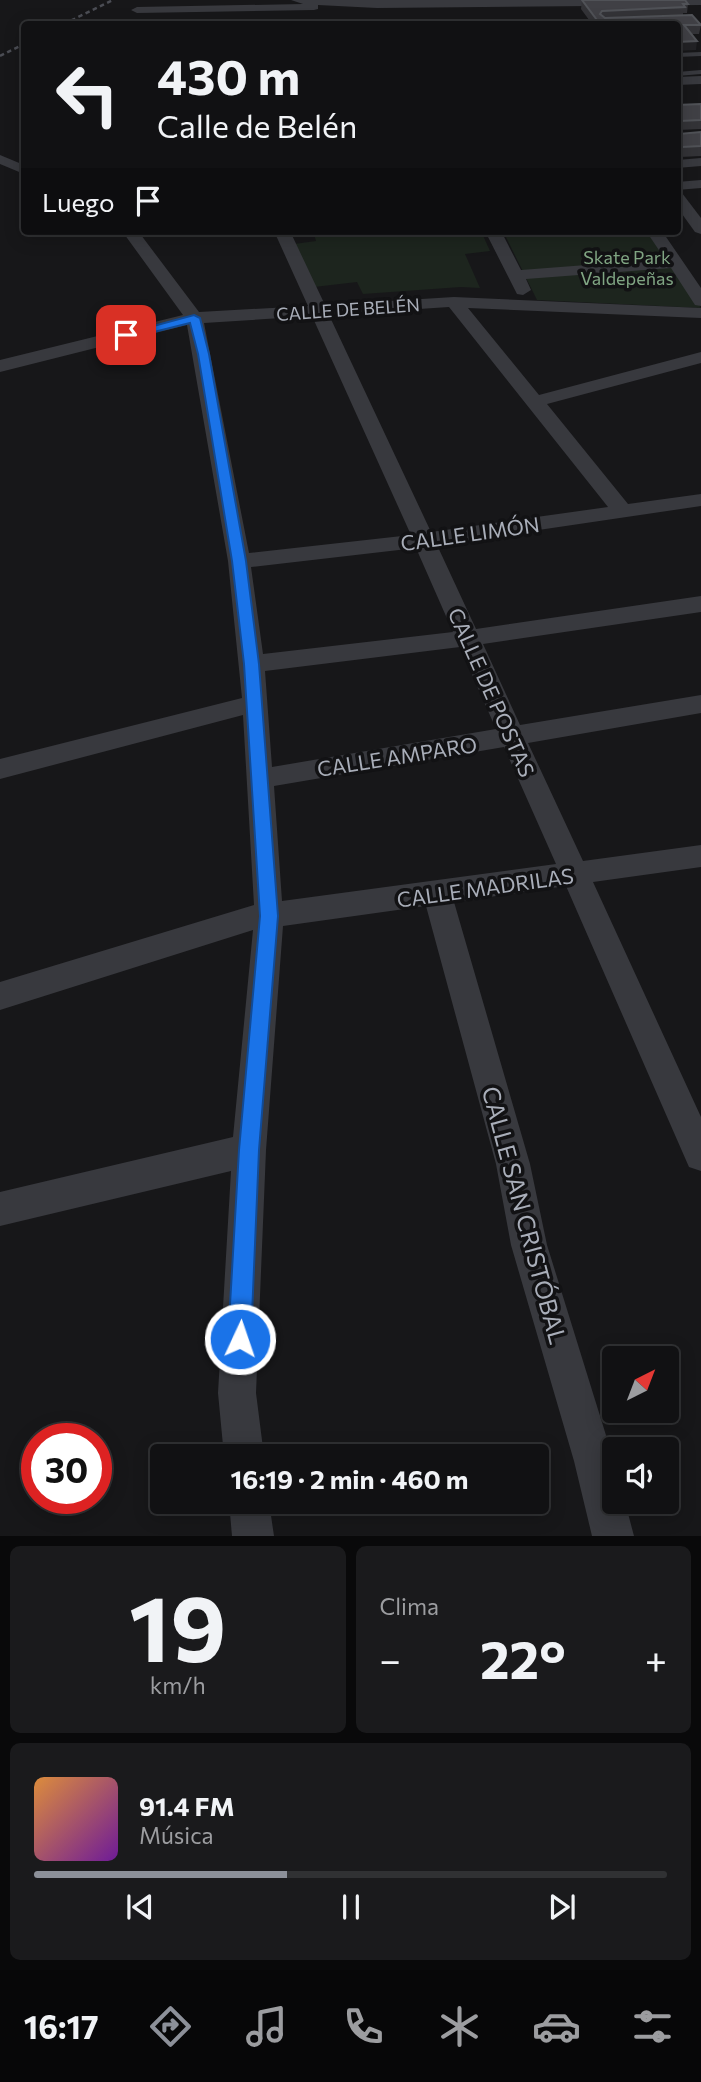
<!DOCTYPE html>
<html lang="es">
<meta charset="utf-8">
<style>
body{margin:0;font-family:Commissioner,sans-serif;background:#1a1a1c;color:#f1f3f6;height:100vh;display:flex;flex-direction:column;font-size:26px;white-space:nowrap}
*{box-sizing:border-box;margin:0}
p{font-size:23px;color:#9c9da0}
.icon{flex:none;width:38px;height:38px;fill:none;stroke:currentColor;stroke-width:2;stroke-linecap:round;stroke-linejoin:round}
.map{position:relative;height:1536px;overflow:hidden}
.drawer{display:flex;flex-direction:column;gap:10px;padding:10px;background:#09090a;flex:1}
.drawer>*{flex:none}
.top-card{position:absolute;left:21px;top:21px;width:660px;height:214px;border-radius:7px;box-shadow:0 4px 18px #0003,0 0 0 2px #303133;background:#111113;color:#f1f3f6;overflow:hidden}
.needle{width:46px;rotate:42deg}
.controls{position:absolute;left:602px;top:1346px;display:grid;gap:14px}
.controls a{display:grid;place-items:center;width:77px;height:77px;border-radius:7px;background:#111113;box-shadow:0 4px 18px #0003,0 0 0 2px #303133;font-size:35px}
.speed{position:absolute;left:21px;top:1423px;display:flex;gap:14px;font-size:35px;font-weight:700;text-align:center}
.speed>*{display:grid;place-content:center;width:91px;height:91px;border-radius:50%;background:#111113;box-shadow:0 4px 18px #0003,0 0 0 2px #303133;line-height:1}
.speed .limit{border:10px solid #d22;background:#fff;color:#111}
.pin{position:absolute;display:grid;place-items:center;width:60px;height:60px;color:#fff;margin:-30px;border-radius:14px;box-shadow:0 4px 10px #0006}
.me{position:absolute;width:77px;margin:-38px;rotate:3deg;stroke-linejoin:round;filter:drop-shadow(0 0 5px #0008)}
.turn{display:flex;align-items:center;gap:24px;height:147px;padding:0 21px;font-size:32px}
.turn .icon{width:91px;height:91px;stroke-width:2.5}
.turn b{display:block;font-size:49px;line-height:60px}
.then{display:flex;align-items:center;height:66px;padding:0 21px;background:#0003;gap:14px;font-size:26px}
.big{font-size:52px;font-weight:700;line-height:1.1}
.drawer .tile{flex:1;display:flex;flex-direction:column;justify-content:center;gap:10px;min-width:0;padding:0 24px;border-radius:10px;background:#1a1a1c}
.drawer .dial{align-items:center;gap:0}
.dial b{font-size:91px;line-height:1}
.song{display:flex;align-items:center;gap:21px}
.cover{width:84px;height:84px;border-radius:10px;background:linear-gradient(135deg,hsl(30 70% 55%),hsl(280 70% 35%))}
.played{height:7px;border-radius:4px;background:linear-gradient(90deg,#8c9099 40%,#303133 40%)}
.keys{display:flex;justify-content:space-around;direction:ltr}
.heat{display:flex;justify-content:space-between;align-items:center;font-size:38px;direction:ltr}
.drawer .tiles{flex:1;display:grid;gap:10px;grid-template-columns:1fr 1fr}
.tile:last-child{grid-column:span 2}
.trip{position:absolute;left:150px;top:1444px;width:399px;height:70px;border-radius:7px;background:#111113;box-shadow:0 4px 18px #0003,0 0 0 2px #303133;font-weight:700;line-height:70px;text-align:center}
.dock{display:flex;height:112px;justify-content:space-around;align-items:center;background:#070708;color:#9c9da0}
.dock .icon{width:49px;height:49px}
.dock .active{color:#8c9099}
.dock b{font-size:32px;color:#f1f3f6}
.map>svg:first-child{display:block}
</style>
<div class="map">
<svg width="701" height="1536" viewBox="0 0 701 1536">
<rect width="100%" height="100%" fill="#171719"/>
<!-- green -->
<g fill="#1d251e">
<path d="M313,231h168l9,20 -25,3 15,34 -19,-1 -98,7 -6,-12 -43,5 -20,-43 22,-3z"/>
<path d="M503,231h144l54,77 -164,-8z"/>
</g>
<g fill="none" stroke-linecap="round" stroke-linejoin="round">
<!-- service -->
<g fill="#38393e" fill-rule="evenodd">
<path d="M701,52v4l-24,1v-4z"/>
<path d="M701,70v4l-24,2v-4z"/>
</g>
<!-- minor -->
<g fill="#38393e" fill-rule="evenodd">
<path d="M291,0h410v5l-324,3 -59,-3v4l-4,1 -177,3 -6,-3 6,-3 166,-3z"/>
<path d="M701,76v8l-24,1v-8z"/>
<path d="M0,155l24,10v9l-24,-10z"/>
<path d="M701,158v8l-24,2v-8z"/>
<path d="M701,180v8l-24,2v-8z"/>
<path d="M677,192l5,1 19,25v16l-6,-2 -18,-25z"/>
<path d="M122,231h16l61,81 109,-6 -34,-75h16l35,74 129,-8 247,11v10l-233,-10 71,87 162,-43v11l-154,41 81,100 73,-10v12l-264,39 39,84 225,-33v16l-218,32 37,81 181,-30v18l-173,30 55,118 118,-16v22l-108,15 108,235v54l-12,-4 -123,-281 -112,16 76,262 17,81 67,216v41h11l9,34h-42l-18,-75 -63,-216 -15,-81 -70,-258 -143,20 -17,224 -10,243 8,63h-40l-6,-63 13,-222 -231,55v-34l233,-55 20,-207 -253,80v-28l254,-77 -11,-190 -243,64v-20l242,-61 -14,-137 -41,-236 -187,47v-12l183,-45zM449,307l159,200 -177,25 -102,-217zM312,316l99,219 -162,18 -45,-230zM416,548l37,84 -190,22 -12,-87zM460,647l36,82 -224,38 -7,-96zM504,747l52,117 -274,37 -8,-115z"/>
<path d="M485,231h16l20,39 144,-11 -19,-28h16l39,57v18l-6,-1 -24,-37 -145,11 5,11 -8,5 -6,-1z"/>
<path d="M229,1502h40l5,34h-42z"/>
</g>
<!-- rail -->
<g stroke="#4b4d54" stroke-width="2.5" stroke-dasharray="4.5 3.5" stroke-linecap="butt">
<path d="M64,24l49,-24"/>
<path d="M0,56l24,-12"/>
</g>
</g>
<!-- wall -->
<g fill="#333337">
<path d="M582,0l106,4 -1,9h-4v2l18,10 -2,9h-7l4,16 -19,-26h-85l-11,-15z"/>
<path d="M701,104v25l-23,1 1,4 22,-2v24l-21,1 -3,-4v-48z"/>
</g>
<!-- shaded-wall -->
<path fill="#222225" d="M697,41l-1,9 -19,1v-9z"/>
<!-- building -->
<g fill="#404045" stroke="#505257" stroke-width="2">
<path d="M582,0h103l3,4h-5l2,3 -83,4 -2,3 5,4 87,-3 9,10h-17l13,16 -20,1v-18h-77z"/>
<path d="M701,104v16l-22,1 -2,1v-17z"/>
<path d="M677,127l2,7 22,-2v14l-19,1 -5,-7z"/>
</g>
<!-- route -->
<path fill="#1a73e8" stroke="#114b97" stroke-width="2" d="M194,315l6,3 9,36 37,207 13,103 19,252 -19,234 -8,189 -3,8 -8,3 -8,-3 -4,-8 11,-189 21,-234 -16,-252 -12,-103 -34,-207 -8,-31 -64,16 -6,-4z"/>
<g text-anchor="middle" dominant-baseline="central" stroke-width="7" stroke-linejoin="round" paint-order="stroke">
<!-- far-park labels -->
<g font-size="18" fill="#80a583" stroke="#121214">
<text x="627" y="257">Skate Park<tspan x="627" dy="21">Valdepeñas</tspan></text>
</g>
<!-- far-street labels -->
<g font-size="18" fill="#a9aeb9" stroke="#121214">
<text transform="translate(348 309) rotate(-4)">CALLE DE BELÉN</text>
</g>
<!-- street labels -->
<g font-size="21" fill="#a9aeb9" stroke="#121214">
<text transform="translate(470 533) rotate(-8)">CALLE LIMÓN</text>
<text transform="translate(492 692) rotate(66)">CALLE DE POSTAS</text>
<text transform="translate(397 756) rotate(-9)">CALLE AMPARO</text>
<text transform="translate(485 887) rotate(-8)">CALLE MADRILAS</text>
</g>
<!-- near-street labels -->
<g font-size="24" fill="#a9aeb9" stroke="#121214">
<text transform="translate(525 1215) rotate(75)">CALLE SAN CRISTÓBAL</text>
</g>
</g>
</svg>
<div class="controls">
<a><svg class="needle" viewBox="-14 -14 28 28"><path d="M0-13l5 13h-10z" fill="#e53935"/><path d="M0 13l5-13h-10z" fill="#9c9da0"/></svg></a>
<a><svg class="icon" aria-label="sound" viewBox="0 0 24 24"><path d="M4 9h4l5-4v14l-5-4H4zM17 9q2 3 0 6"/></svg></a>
</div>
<div class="speed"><div class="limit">30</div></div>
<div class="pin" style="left:126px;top:335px;background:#d93025"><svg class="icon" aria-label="arrive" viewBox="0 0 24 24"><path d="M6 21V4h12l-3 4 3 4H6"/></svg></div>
<svg class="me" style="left:240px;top:1339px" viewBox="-20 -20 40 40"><circle r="17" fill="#1a73e8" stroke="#fff" stroke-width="3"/><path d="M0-11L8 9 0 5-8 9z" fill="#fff"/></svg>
<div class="trip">16:19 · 2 min · 460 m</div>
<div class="top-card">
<div class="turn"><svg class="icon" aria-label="left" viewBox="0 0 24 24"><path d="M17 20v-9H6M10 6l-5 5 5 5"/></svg><div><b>430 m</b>Calle de Belén</div></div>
<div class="then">Luego<svg class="icon" aria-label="arrive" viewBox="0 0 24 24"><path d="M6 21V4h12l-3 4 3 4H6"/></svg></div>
</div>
</div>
<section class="drawer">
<div class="tiles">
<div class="tile dial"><b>19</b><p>km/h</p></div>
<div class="tile"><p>Clima</p>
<div class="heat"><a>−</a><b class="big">22°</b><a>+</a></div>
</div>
<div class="tile">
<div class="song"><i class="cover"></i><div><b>91.4 FM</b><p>Música</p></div></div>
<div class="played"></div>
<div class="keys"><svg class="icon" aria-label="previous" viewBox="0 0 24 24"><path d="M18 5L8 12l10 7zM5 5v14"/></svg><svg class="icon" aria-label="pause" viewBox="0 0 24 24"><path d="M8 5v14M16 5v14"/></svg><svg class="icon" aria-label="next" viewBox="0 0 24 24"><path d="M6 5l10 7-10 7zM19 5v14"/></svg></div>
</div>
</div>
</section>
<nav class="dock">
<b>16:17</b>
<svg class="icon active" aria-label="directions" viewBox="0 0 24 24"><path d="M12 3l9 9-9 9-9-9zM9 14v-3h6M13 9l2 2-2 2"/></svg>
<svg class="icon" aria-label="music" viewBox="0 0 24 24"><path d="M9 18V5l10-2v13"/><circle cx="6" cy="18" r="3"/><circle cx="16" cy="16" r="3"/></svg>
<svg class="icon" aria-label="phone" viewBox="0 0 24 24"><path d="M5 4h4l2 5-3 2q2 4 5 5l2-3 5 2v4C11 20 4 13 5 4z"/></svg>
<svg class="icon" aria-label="climate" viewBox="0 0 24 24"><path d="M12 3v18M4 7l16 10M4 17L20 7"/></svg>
<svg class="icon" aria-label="car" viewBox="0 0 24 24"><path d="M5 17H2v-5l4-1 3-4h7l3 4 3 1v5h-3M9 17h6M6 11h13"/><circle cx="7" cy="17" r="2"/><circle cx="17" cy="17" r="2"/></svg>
<svg class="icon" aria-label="filters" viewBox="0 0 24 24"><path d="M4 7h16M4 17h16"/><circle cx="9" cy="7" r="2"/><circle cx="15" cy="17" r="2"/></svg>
</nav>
